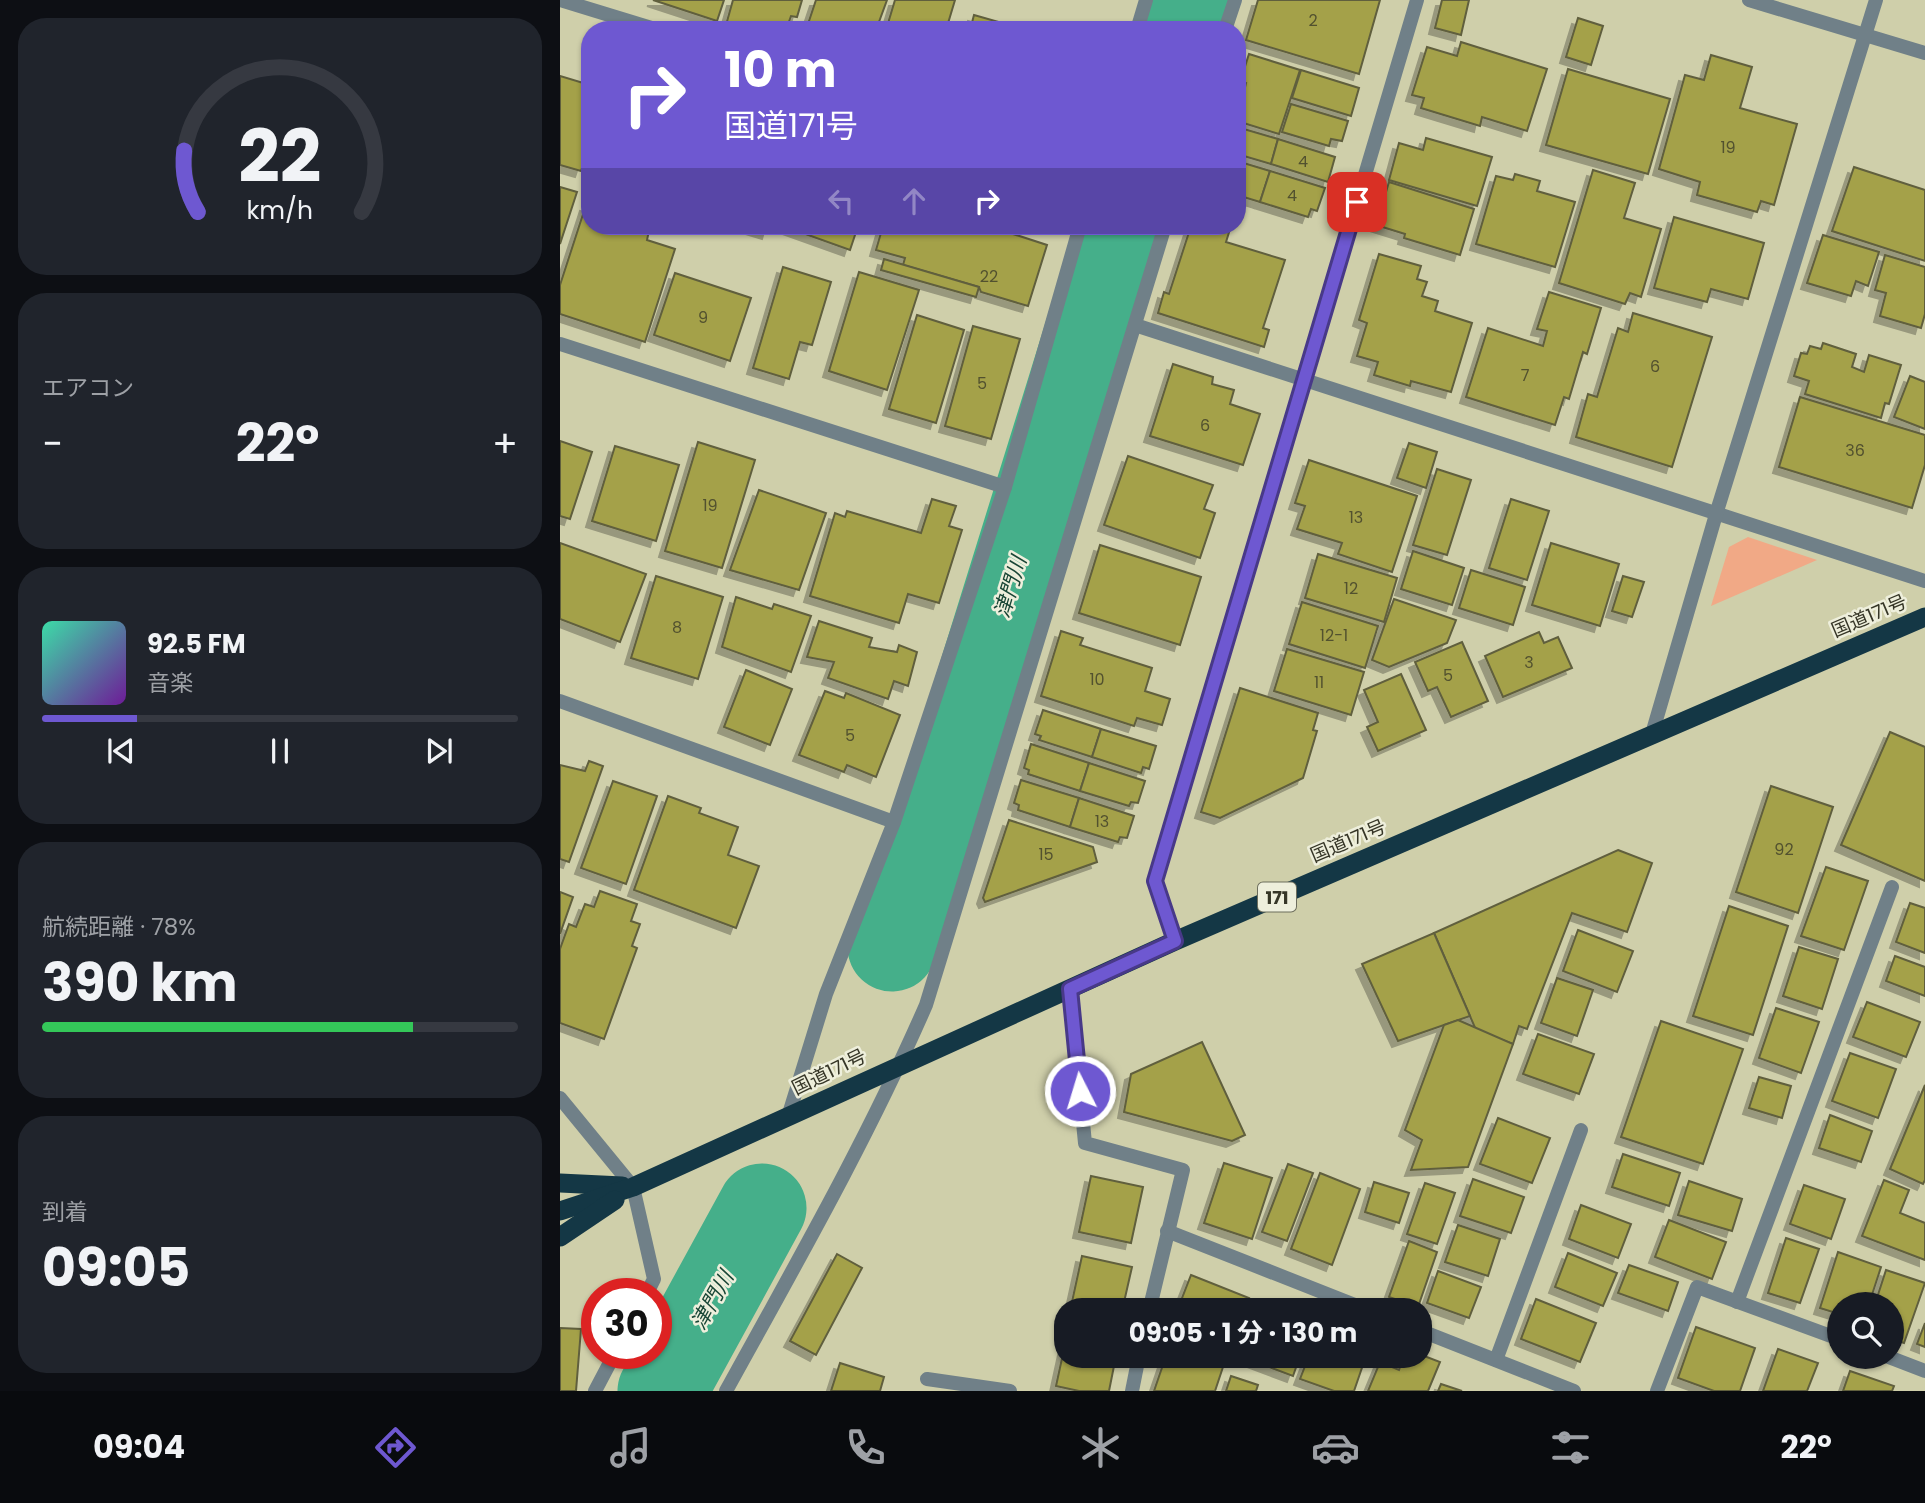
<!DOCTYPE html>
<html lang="ja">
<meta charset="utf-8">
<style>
body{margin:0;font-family:Poppins,"Noto Sans JP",sans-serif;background:#20242c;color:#f1f3f6;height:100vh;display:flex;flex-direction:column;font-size:26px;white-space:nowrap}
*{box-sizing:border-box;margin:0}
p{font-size:23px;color:#9ea1a6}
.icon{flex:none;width:38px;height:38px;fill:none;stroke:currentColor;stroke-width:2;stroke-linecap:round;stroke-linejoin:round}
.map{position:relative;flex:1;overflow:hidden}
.side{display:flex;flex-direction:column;gap:18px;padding:18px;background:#0d0f14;width:560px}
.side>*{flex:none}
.guide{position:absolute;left:21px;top:21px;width:665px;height:214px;border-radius:28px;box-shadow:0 2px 5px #0004;background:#6e58d1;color:#fff;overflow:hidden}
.tools{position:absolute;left:1267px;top:1292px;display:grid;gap:14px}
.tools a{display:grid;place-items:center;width:77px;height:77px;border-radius:50%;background:#171b24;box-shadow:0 2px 5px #0004;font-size:35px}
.speed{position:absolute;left:21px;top:1278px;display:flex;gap:14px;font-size:35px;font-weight:700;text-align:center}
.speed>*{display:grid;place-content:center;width:91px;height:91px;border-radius:50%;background:#171b24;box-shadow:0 2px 5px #0004;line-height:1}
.speed .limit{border:10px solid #d22;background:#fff;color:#111}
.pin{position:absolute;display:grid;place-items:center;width:60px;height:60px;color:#fff;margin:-30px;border-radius:14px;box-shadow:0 4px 10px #0006}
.me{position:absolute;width:77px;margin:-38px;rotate:355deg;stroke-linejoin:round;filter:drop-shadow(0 0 5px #0008)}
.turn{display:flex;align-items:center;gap:24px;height:147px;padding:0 28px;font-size:32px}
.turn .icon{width:91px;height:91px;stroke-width:2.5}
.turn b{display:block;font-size:49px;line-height:60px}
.lanes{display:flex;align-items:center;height:66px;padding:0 28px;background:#0003;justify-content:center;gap:35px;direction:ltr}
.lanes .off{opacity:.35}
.big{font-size:52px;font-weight:700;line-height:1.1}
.side .tile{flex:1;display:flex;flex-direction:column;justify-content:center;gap:10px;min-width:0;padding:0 24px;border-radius:28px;background:#20242c}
.side .dial{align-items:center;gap:0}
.dial svg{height:182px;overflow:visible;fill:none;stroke:#363941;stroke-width:7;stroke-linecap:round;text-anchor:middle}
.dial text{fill:#f1f3f6;stroke:none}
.song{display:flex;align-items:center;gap:21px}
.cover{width:84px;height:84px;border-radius:10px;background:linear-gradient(135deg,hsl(160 70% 55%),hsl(280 70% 35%))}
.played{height:7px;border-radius:4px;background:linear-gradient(90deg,#6e58d1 20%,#363941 20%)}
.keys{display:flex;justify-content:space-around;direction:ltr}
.heat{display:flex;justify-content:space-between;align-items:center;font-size:38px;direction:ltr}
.charge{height:10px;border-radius:5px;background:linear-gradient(90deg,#34c759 78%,#363941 0)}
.trip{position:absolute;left:494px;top:1298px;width:378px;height:70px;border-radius:28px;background:#171b24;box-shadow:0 2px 5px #0004;font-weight:700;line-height:70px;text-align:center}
.tab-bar{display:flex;height:112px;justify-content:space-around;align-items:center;background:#090b0e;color:#9ea1a6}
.tab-bar .icon{width:49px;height:49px}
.tab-bar .selected{color:#6e58d1}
.tab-bar b{font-size:32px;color:#f1f3f6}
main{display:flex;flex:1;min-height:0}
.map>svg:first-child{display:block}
</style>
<main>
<section class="side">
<div class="tile dial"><svg viewBox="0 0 100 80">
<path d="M14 69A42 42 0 1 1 86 69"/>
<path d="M14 69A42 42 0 0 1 8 42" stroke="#6e58d1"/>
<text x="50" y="56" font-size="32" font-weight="700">22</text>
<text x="50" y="72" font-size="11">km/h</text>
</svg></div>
<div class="tile"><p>エアコン</p>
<div class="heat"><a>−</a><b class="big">22°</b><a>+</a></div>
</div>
<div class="tile">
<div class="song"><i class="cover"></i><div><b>92.5 FM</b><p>音楽</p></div></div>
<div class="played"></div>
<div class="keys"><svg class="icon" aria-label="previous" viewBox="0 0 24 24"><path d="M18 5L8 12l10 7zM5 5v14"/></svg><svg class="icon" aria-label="pause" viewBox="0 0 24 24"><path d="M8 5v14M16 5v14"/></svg><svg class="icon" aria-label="next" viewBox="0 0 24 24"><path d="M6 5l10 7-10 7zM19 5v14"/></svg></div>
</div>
<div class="tile"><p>航続距離 · 78%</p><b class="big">390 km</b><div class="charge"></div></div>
<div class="tile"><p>到着</p><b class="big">09:05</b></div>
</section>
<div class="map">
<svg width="1365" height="1391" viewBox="0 0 1365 1391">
<defs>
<filter id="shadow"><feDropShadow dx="-6" dy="6" stdDeviation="0" flood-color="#0004"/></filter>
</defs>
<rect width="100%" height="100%" fill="#cfcfaa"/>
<!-- green -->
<path fill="#f1a986" d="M1188,537l69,23 -106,46 18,-59z"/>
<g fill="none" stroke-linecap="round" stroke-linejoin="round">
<!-- river -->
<g stroke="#45af8a" stroke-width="89">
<path d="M623,30l9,-30"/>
<path d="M332,947l36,-96 194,-625"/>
<path d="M102,1391l100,-183"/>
</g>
</g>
<!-- building -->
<g fill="#a4a148" stroke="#605f3e" stroke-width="2" filter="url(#shadow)">
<path d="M93,0h71l-7,21z"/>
<path d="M173,0h69l-5,17 -6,-1 -5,14h-44l-16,-5z"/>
<path d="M256,0h71l-11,30h-70z"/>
<path d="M335,0h60l-9,30h-60z"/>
<path d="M698,0h122l-21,74 -113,-34z"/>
<path d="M882,0h27l-8,35 -26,-7z"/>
<path d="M414,15l53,15h-57z"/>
<path d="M1018,18l25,8 -12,39 -25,-8z"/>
<path d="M901,42l86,27 -20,62 -45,-14 -2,9 -59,-18 3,-10 -12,-3 15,-48 30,9z"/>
<path d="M689,54l51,16 -21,64 -42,-13 9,-38 -6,-1z"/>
<path d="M1151,55l41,12 -12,41 57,16 -23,81 -13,-4 -4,11 -60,-17 3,-13 -41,-13 26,-94 19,5z"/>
<path d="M1008,69l102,30 -22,75 -102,-29z"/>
<path d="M741,70l58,18 -8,28 -59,-18z"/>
<path d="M0,76l30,9v59l-9,27 -21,-6z"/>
<path d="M731,104l57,17 -6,20 -11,-2 -2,7 -47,-14z"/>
<path d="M677,127l41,12 -7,25 -34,-10z"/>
<path d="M866,138l66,19 -15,49 -88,-26 10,-37 24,7z"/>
<path d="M718,139l57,18 -7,25 -57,-18z"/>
<path d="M677,161l33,10 -10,31 -23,-7z"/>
<path d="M1294,167l71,23v71l-93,-30z"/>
<path d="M1033,170l42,13 -11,35 37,11 -20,68 -11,-4 -5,11 -66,-21z"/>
<path d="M710,171l55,17 -8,23 -6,-2 -3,8 -48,-15z"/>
<path d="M955,174l25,7 -3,10 38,11 -20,65 -79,-23 20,-68 17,4z"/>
<path d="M829,182l85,27 -14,46 -56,-17 1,-4 -29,-9z"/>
<path d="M0,187l17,5 -17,52z"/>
<path d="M26,205l4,1v20h60l-3,14 28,9 -30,93 -85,-28v-29z"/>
<path d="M1114,217l90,26 -16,56 -37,-10 -4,13 -53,-14z"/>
<path d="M185,226h25l-2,7z"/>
<path d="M223,226h75l-8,24z"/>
<path d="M323,226h126l-2,6 40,13 -19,61 -47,-14 -2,-5 -76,-22 2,-7 -29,-8z"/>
<path d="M631,226h40l-5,16 59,18 -22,68 6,2 -5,17 -106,-34 6,-21 5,2z"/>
<path d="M1263,235l56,17 -11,34 -12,-5 -5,15 -44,-13z"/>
<path d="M819,254l42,12 -4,13 10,3 -5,14 16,5 -3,10 37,12 -21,69 -40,-11 -1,5 -36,-11 4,-13 -21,-6 10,-33 -8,-3z"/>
<path d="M1325,255l40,12v47l-4,14 -41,-12 6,-23 -11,-3z"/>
<path d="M324,259l95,28 -3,10 -95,-27z"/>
<path d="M223,267l48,15 -19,63 -12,-3 -11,37 -36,-11z"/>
<path d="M299,272l60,18 -32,100 -58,-19z"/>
<path d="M115,273l76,25 -21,63 -76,-26z"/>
<path d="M989,292l52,16 -14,46 -4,-2 -14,47 -5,-2 -9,28 -89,-28 22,-69 55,18 4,-15 -10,-2z"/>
<path d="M1073,313l79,24 -40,130 -96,-30 12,-43 9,3 21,-69 10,4z"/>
<path d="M357,315l47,15 -28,93 -47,-14z"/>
<path d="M413,326l47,13 -29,100 -46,-13z"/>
<path d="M1263,343l33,11 -4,13 12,5 5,-17 32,10 -12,39 -4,-1 -4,15 -76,-24 4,-13 -15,-5 7,-23 6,1 3,-8 11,3z"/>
<path d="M613,364l40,13 -1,7 22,6 -4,14 30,10 -17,51 -93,-29z"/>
<path d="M1350,376l15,6v47l-31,-12z"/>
<path d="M1240,397l125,38v30l-13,43 -133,-41z"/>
<path d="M0,441l32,11 -22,67 -10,-3z"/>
<path d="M138,442l57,18 -33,108 -57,-17z"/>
<path d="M849,443l28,9 -11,36 -29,-10z"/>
<path d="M55,446l64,19 -23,76 -64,-20z"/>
<path d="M568,456l85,29 -9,24 11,4 -15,45 -96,-33z"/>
<path d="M749,460l108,36 -25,76 -54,-18 4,-11 -45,-14 8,-23 -10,-3z"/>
<path d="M877,469l34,11 -24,75 -34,-10z"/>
<path d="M199,490l67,23 -27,77 -69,-20z"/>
<path d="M372,499l24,7 -7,20 13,4 -23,73 -31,-9 -9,29 -89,-27 25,-83 10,4 2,-6 74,22z"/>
<path d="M951,499l38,12 -22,69 -38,-12z"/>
<path d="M0,543l86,31 -26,68 -60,-23z"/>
<path d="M991,543l68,21 -19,62 -68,-21z"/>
<path d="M540,545l101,32 -21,68 -101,-32z"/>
<path d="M853,551l51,17 -12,37 -51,-16z"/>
<path d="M758,554l79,24 -13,44 -79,-24z"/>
<path d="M911,570l54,17 -12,38 -54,-17z"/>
<path d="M96,576l67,21 -25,82 -67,-21z"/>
<path d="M1063,576l21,6 -12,35 -20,-6z"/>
<path d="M176,597l36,12 2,-5 37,12 -20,56 -69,-25z"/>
<path d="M834,599l62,21 -9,23 -58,24 -17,-7z"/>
<path d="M742,602l76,24 -13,42 -76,-24z"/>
<path d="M259,621l53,17 -3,9 28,5 2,-7 18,7 -9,34 -14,-5 -6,18 -60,-21 6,-16 -27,-5z"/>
<path d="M501,631l22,7 -3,7 72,23 -7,23 25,8 -8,26 -25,-7 -3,8 -93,-30z"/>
<path d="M979,632l5,11 14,-6 14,31 -69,29 -18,-41z"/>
<path d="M902,642l26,59 -37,16 -14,-30 -9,4 -13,-29z"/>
<path d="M727,649l77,23 -13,43 -77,-24z"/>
<path d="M186,670l46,19 -22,56 -46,-18z"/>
<path d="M841,674l25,56 -48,21 -11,-24 11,-5 -14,-32z"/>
<path d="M680,688l78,25 -5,17 4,1 -14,47 -83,40 -19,-6z"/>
<path d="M265,691l19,7 2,-5 54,22 -24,62 -29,-12 -3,7 -45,-17z"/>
<path d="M483,710l58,19 -9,28 -53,-17 2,-4 -6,-2z"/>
<path d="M541,729l55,17 -7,23 -6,-2 -2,6 -49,-16z"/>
<path d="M1330,732l35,15v134l-84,-36z"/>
<path d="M471,744l58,19 -9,28 -52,-17 1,-4 -5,-2z"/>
<path d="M29,761l14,5 -34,96 -9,-3v-94l25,6z"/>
<path d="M529,763l56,18 -7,22 -7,-1 -2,4 -49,-15z"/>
<path d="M461,780l58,18 -9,29 -52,-17 1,-5 -5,-2z"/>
<path d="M53,781l44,15 -31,88 -45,-16z"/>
<path d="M1211,786l62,21 -35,106 -62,-21z"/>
<path d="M108,796l33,12 -2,5 39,14 -10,28 31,11 -23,62 -102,-38z"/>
<path d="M519,798l55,18 -7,22 -7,-1 -2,5 -48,-15z"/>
<path d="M449,820l84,27 4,15 -112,40 -2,-4z"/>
<path d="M1058,850l34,13 -25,69 -55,-19 -45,116 -8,-3 -6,18 -37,-14 -42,-97z"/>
<path d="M1266,867l42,14 -24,69 -43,-14z"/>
<path d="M40,891l37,13 -6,17 9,3 -8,22 5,2 -33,91 -44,-16v-74l9,-25 7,3 9,-23 9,3z"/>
<path d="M0,892l13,5 -13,37z"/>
<path d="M1350,903l15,5v45l-29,-11z"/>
<path d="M1169,906l59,20 -35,109 -60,-19z"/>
<path d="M1018,930l55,21 -16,41 -54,-21z"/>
<path d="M874,933l36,83 -72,25 -36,-77z"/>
<path d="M1239,947l39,12 -16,50 -39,-13z"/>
<path d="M1335,956l30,11v29l-39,-15z"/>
<path d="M997,978l36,12 -16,46 -36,-13z"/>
<path d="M1307,1002l53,20 -14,35 -53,-20z"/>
<path d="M1216,1008l43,14 -18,51 -42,-15z"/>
<path d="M898,1020l55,24 -45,123 -57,3 11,-30 -17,-10 39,-105z"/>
<path d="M1101,1021l82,28 -40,115 -82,-27z"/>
<path d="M978,1034l56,20 -15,40 -56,-20z"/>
<path d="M642,1042l43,93 -13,6 -108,-29 7,-38z"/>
<path d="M1290,1053l46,16 -18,49 -46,-17z"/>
<path d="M1199,1077l32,9 -9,32 -33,-10z"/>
<path d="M1365,1085v95l-2,4 -33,-15z"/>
<path d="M1270,1115l42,16 -11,31 -42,-14z"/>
<path d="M938,1118l52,20 -18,45 -52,-19z"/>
<path d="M1063,1154l57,19 -11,33 -57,-19z"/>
<path d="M664,1163l48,15 -20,61 -48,-16z"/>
<path d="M728,1164l25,9 -26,68 -25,-9z"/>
<path d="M760,1173l40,16 -28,76 -41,-16z"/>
<path d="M531,1176l52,11 -12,56 -52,-11z"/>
<path d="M913,1179l51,18 -13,36 -51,-17z"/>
<path d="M1324,1180l25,10 -9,23 25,10v37l-63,-24z"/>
<path d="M1129,1181l53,18 -10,32 -54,-16z"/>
<path d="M814,1182l35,11 -10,30 -34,-11z"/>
<path d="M865,1183l30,10 -18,51 -30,-10z"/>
<path d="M1244,1185l41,14 -14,40 -41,-15z"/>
<path d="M1021,1205l50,19 -13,34 -49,-19z"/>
<path d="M1109,1220l57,22 -14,37 -57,-22z"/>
<path d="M898,1225l42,14 -12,37 -43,-14z"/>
<path d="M1226,1238l33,11 -19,54 -32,-10z"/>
<path d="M849,1241l28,11 -19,55 -29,-10z"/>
<path d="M1278,1252l43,15 -12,37h-30v10l-19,-6z"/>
<path d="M1008,1253l49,20 -14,33 -48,-19z"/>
<path d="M277,1254l25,14 -46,87 -26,-14z"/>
<path d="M522,1256l50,11 -10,44h-52z"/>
<path d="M1069,1265l49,17 -10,29 -50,-18z"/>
<path d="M1326,1270l39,13 -21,60 -12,-4v-35h-17z"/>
<path d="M878,1271l43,16 -12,31 -42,-15z"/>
<path d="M631,1275l58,23 -6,13h-66z"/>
<path d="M976,1299l60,24 -16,39 -59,-23z"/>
<path d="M722,1302l25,9h-29z"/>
<path d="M1365,1323v24l-8,-3z"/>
<path d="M1136,1327l59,21 -15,43h-26l-36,-13z"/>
<path d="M0,1328l21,1 -5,62h-16z"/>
<path d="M506,1340v16h50l-7,35h-30l-23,-5z"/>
<path d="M1218,1349l40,14 -11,28h-44z"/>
<path d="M859,1354l21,8 -12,29h-60l12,-29 19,8 5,-14z"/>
<path d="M606,1356h33l25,8 -9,27h-61z"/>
<path d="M680,1356h60l-7,20z"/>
<path d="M749,1356h57l-12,35h-20l-34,-12z"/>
<path d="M280,1363l44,14 -4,14h-49z"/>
<path d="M1290,1371l44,15 -2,5h-49z"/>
<path d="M671,1376l27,9 -2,6h-30z"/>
<path d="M881,1384l21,7h-24z"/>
</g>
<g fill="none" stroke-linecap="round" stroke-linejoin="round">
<!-- service -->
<g stroke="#708088" stroke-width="14">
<path d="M1177,1302l155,-415"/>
<path d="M936,1360l85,-230"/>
</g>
<!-- minor -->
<g stroke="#708088" stroke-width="14">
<path d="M0,0l98,30"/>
<path d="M1189,0l176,53"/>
<path d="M577,30l9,-30"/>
<path d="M665,30l10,-30"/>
<path d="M575,325l790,256"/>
<path d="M0,344l445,143"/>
<path d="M0,701l334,121"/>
<path d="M1092,734l65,-223 159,-511"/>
<path d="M615,941l-20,-60 262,-881"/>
<path d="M510,989l15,154 98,27 -34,141"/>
<path d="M0,1098l73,89 21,92 -7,14"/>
<path d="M228,1117l38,-123 68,-172 111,-335 75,-261"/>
<path d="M607,1231l203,80"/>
<path d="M859,1330l155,61"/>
<path d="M1326,1356l39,15"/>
<path d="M367,1379l83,12"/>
<path d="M35,1391l20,-38"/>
<path d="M166,1391c70,-127 142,-253 200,-386l239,-779"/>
<path d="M572,1391l7,-35"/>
<path d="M1097,1391l40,-104 142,52"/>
</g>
<!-- trunk -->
<g stroke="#143745" stroke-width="19">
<path d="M0,1183l62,3"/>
<path d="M0,1211l73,-24 542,-246 750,-324"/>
<path d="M0,1237l55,-37"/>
</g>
</g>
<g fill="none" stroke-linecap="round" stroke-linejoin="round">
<defs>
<path id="route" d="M520,1091l-10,-102 105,-48 -20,-60 202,-679"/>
</defs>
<!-- route casing -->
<use href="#route" stroke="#483988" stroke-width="18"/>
<!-- route -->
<use href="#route" stroke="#6e58d1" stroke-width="12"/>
</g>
<g text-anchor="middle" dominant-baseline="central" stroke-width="5" stroke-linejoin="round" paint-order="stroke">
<!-- number labels -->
<g font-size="16" fill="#52512f">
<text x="753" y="20">2</text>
<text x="1168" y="147">19</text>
<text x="743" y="161">4</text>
<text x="732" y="195">4</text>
<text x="429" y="276">22</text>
<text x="143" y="317">9</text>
<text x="1095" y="366">6</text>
<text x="965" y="375">7</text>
<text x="422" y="383">5</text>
<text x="645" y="425">6</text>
<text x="1295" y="450">36</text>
<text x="150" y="505">19</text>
<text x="796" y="517">13</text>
<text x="791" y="588">12</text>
<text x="117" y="627">8</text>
<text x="774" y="635">12-1</text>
<text x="969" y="662">3</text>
<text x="888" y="675">5</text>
<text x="537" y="679">10</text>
<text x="759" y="682">11</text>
<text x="290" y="735">5</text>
<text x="542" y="821">13</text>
<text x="1224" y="849">92</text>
<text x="486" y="854">15</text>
</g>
<!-- shield labels -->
<rect fill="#eeefdc" stroke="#6d6e5d" stroke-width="2" x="698" y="882.5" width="38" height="29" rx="5"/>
<g font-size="18" font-weight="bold" fill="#363627">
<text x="717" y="897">171</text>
</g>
<!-- street labels -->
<g font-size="19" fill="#363627" stroke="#eeefdc">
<text transform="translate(1309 616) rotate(-23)">国道171号</text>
<text transform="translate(788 841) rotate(-23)">国道171号</text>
<text transform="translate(269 1072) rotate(-26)">国道171号</text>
</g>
<!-- water labels -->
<g font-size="21" font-style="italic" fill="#194636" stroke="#eeefdc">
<text transform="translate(450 587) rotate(-73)">津門川</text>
<text transform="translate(152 1300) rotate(-61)">津門川</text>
</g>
</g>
</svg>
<div class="tools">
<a><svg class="icon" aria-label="search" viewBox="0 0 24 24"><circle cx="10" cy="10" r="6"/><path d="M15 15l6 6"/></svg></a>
</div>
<div class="speed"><div class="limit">30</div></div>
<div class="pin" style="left:797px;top:202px;background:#d93025"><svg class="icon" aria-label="arrive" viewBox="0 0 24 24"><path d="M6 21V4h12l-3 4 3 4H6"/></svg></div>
<svg class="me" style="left:520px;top:1091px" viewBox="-20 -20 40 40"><circle r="17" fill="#6e58d1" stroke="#fff" stroke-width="3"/><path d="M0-11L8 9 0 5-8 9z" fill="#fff"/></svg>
<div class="trip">09:05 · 1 分 · 130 m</div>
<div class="guide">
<div class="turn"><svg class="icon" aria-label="right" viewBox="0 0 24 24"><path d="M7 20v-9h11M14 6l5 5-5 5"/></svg><div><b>10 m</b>国道171号</div></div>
<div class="lanes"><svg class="icon off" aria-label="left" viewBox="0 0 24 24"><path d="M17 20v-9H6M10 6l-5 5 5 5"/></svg><svg class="icon off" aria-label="ahead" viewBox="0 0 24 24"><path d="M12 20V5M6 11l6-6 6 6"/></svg><svg class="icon" aria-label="right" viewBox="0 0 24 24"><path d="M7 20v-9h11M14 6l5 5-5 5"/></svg></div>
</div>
</div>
</main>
<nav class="tab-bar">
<b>09:04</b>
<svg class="icon selected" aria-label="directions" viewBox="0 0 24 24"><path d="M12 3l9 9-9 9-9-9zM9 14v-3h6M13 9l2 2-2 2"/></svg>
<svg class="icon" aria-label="music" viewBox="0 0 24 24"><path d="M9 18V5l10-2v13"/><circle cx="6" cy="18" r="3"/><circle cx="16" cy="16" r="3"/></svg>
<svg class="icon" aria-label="phone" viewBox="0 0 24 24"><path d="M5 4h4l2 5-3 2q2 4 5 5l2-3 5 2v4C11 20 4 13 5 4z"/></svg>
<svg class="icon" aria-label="climate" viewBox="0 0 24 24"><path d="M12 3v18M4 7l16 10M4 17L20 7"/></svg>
<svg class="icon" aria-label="car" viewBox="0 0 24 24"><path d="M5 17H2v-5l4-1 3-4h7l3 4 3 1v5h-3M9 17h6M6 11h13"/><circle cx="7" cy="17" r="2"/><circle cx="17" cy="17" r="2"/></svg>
<svg class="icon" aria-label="filters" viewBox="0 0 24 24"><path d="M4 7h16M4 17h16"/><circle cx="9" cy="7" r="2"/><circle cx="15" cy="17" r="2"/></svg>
<b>22°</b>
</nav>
